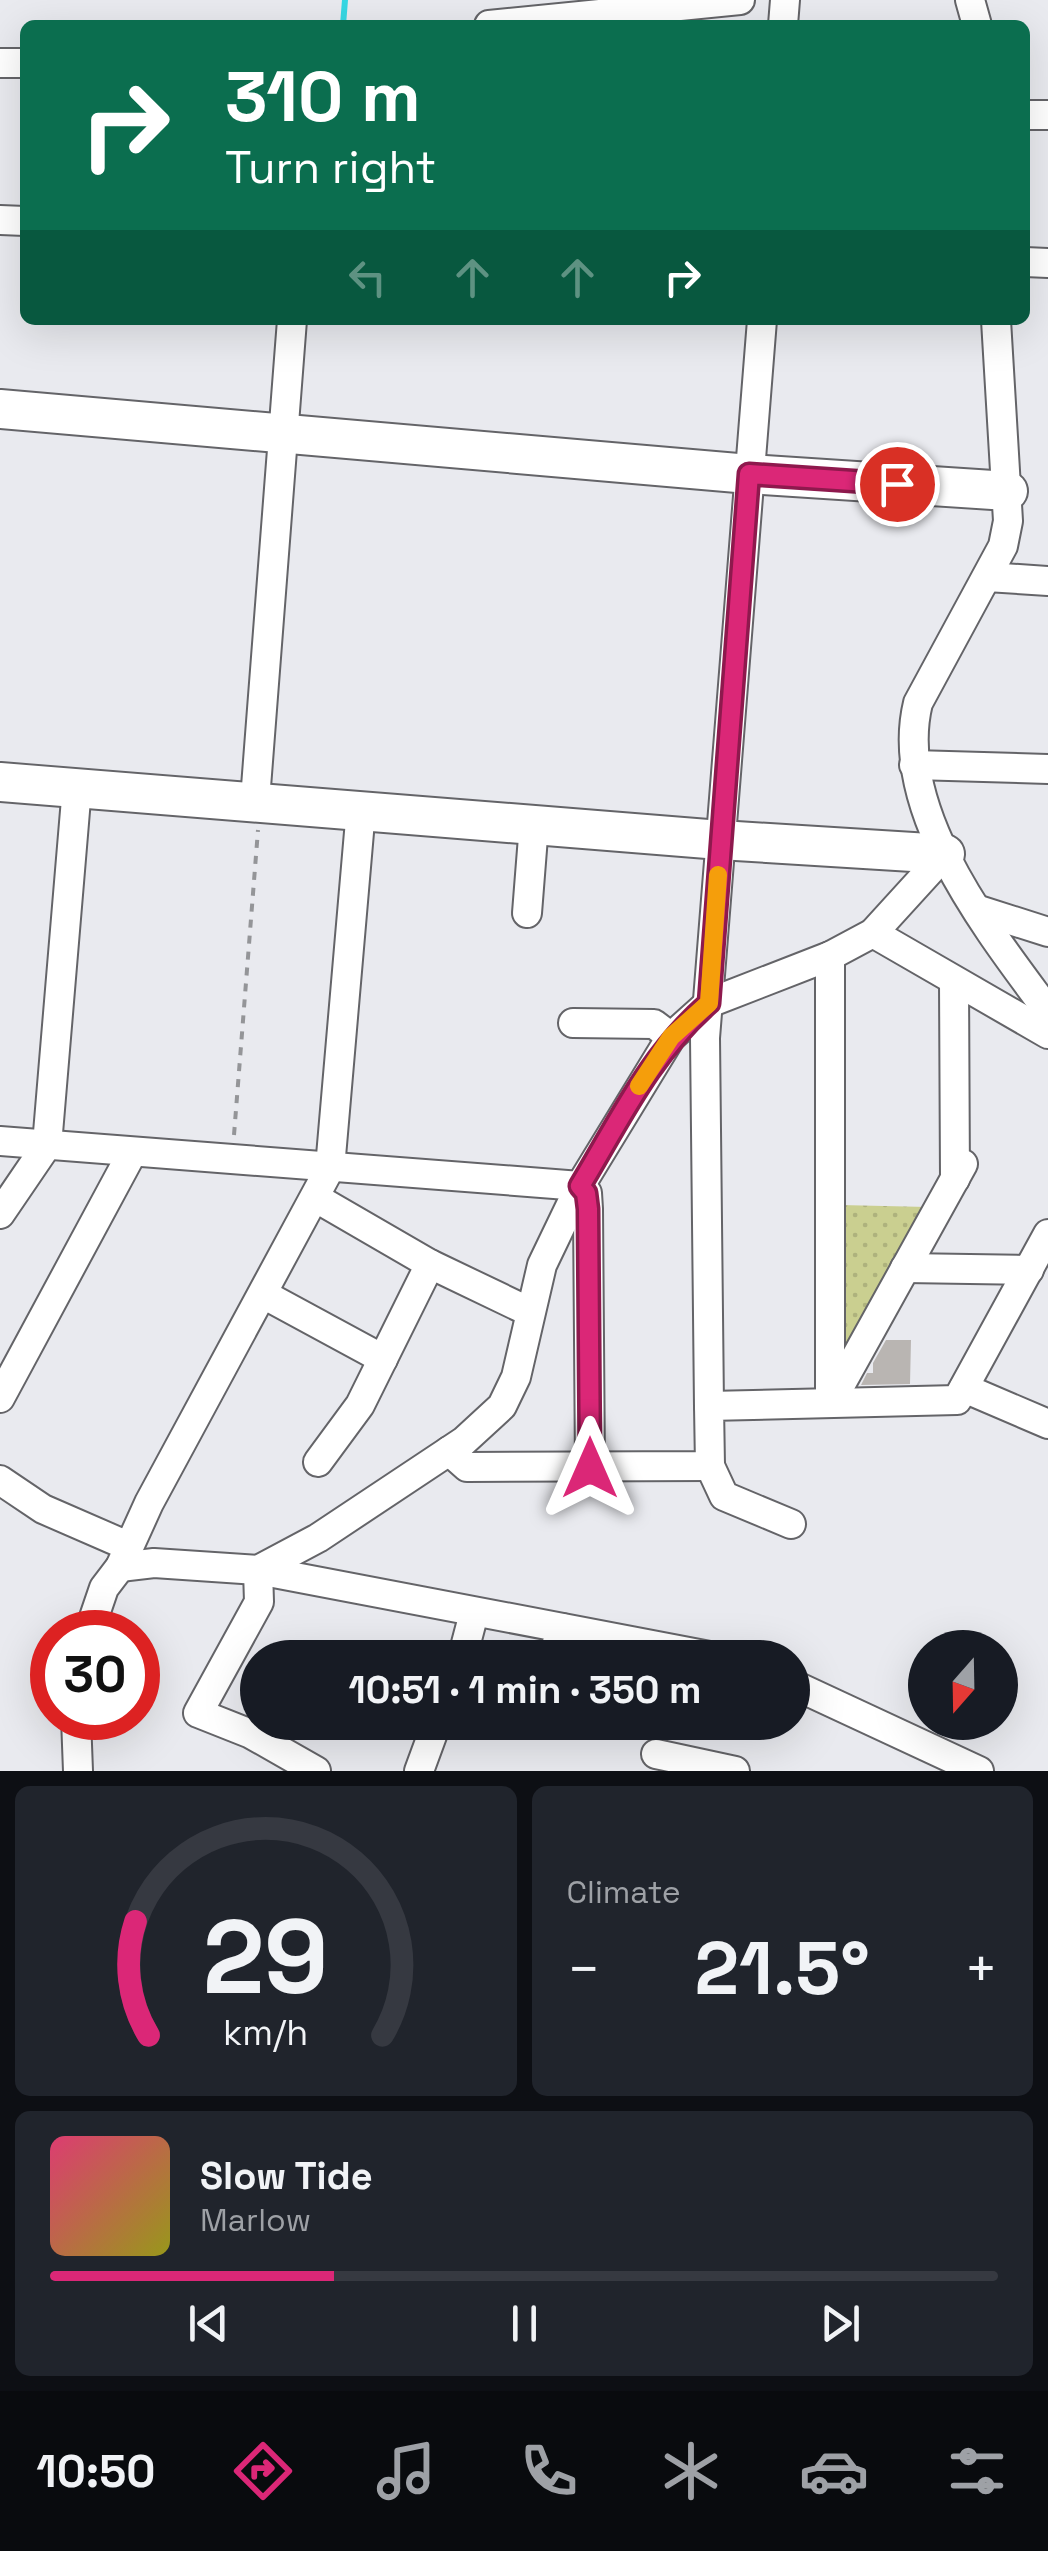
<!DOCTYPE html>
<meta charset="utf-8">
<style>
body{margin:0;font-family:"Space Grotesk",sans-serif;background:#20242c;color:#f1f3f6;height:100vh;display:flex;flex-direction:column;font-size:38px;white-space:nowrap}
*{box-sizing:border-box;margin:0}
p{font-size:32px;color:#9ea1a6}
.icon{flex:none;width:55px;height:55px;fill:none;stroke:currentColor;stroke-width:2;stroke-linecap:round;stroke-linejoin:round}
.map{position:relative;height:1771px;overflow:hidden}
.side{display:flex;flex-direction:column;gap:15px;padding:15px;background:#0d0f14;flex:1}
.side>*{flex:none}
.hud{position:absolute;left:20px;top:20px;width:1010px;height:305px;border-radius:15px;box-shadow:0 10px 40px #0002;background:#0b6e4f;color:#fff;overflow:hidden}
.needle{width:65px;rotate:200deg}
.buttons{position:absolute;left:908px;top:1630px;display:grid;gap:20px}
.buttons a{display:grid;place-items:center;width:110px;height:110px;border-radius:50%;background:#171b24;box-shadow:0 10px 40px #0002;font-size:50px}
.speed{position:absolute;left:30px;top:1610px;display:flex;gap:20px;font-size:50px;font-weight:700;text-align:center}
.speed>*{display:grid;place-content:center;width:130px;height:130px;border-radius:50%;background:#171b24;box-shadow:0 10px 40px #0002;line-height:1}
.speed .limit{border:15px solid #d22;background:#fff;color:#111}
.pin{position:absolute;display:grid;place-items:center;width:85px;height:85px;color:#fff;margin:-42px;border:5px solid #fff;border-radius:50%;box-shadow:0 2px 10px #0007}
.me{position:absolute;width:110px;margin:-55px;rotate:0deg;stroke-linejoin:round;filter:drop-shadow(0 0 8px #0008)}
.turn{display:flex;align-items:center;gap:35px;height:210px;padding:0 40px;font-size:45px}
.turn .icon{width:130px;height:130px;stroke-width:2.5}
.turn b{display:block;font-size:70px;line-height:85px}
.lanes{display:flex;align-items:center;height:95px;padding:0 40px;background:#0003;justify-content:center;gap:50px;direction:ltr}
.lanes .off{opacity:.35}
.big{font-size:75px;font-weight:700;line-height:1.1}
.side .tile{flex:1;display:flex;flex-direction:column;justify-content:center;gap:15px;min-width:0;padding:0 35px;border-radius:15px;background:#20242c}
.side .dial{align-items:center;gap:0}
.dial svg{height:260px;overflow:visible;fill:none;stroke:#363941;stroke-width:7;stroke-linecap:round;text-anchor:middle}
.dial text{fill:#f1f3f6;stroke:none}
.song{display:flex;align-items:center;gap:30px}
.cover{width:120px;height:120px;border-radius:15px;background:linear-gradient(135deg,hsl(340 70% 55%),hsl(60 70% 35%))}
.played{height:10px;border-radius:5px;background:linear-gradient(90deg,#db2777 30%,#363941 30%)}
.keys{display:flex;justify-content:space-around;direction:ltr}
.heat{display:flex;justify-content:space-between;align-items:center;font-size:55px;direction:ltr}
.side .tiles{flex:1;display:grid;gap:15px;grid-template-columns:1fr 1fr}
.tile:last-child{grid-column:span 2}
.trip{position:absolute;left:240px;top:1640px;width:570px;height:100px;border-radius:50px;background:#171b24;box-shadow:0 10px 40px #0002;font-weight:700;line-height:100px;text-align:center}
.tabs{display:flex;height:160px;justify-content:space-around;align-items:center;background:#090b0e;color:#9ea1a6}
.tabs .icon{width:70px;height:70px}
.tabs .on{color:#db2777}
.tabs b{font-size:45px;color:#f1f3f6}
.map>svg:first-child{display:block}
</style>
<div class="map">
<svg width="1048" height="1771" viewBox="0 0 1048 1771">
<defs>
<pattern id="green-dots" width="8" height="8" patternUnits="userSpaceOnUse" patternTransform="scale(2.5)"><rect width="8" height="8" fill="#cacf90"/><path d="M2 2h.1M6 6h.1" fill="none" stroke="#aeb27d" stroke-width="1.8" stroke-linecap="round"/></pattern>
</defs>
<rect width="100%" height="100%" fill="#e9eaef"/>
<!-- green -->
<path fill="url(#green-dots)" d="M840,1205l88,2 -79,140h-10z"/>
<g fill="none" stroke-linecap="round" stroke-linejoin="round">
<!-- stream -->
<path stroke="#36d8e4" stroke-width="6" d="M343,25l2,-25"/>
</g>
<!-- building -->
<path fill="#b9b5b2" d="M886,1340h25l-1,44 -49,1 6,-12h6v-10z"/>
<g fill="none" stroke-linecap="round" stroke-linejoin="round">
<defs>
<g id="street">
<path d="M970,0l7,25"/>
<path d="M489,25l251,-25"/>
<path d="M783,25l2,-25"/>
<path d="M0,63h25"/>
<path d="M1025,115h23"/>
<path d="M0,220l25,1"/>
<path d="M1025,262l23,1"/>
<path d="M996,320l12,201 -5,25 -85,157c-26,106 70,227 130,308"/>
<path d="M987,577l61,4"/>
<path d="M914,765l134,4"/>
<path d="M255,800l37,-480"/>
<path d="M979,910l69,22"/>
<path d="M527,913l7,-89"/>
<path d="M873,933l175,101"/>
<path d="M954,982l1,197"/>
<path d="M573,1023l81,1 17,13"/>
<path d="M0,1141l580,45"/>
<path d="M580,1186l7,7 1,16 2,259"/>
<path d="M316,1198l114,66 98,47"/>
<path d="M0,1214l47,-69 30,-358"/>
<path d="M905,1268l124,2"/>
<path d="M263,1294l120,65"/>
<path d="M964,1388l84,36"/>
<path d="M0,1398l132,-245"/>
<path d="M831,1402l132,-238"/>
<path d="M830,1403v-447"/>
<path d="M709,1406l-4,-368 57,-718"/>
<path d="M449,1451l18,16 243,-1 -1,-60 248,-6 91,-166"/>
<path d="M318,1462l42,-57 70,-141"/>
<path d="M710,1466l14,30 67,28"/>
<path d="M0,1480l43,29 85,37"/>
<path d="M120,1567l34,-4 104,7 462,88"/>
<path d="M258,1570l60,-32 146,-97 38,-35 14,-29 26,-112 38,-79 91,-149 38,-34 121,-47 43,-23 72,-79"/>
<path d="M258,1570l1,32 -61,111 53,21 65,37"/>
<path d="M89,1632l15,-44 16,-21 29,-64 181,-335 31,-359"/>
<path d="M457,1658l7,-7 10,-38"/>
<path d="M552,1658l10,-30"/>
<path d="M792,1684l187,87"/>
<path d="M76,1718l2,53"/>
<path d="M701,1724l1,-2"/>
<path d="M656,1754l79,17"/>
<path d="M419,1771l18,-49"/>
</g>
<g id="secondary">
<path d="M0,409l749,65 259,17"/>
<path d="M0,782l720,58 225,14"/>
</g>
</defs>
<!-- street casing -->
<use href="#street" stroke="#646468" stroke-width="32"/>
<!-- secondary casing -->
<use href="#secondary" stroke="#646468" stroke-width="42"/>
<!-- path -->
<path stroke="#949598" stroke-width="4" stroke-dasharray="8 8" stroke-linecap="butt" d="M234,1135l24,-305"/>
<!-- street -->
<use href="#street" stroke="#fff" stroke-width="28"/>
<!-- secondary -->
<use href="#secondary" stroke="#fff" stroke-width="38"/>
</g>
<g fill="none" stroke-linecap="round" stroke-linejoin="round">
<defs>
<path id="route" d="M590,1468l-2,-259 -2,-16 -6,-7c41,-68 69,-130 129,-183l40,-529 148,10"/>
</defs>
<!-- route casing -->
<use href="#route" stroke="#8e194d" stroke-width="25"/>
<!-- route -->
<use href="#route" stroke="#db2777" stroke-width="18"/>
<!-- slow -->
<path stroke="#f59e0b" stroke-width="18" d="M639,1086l32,-49 38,-34 9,-128"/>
</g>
</svg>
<div class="buttons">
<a><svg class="needle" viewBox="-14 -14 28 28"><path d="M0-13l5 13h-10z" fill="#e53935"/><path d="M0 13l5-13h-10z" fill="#9ea1a6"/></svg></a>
</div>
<div class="speed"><div class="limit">30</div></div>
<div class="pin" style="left:897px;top:484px;background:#d93025"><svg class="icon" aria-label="arrive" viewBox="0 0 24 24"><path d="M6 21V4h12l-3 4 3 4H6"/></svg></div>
<svg class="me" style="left:590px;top:1468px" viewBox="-20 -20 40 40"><path d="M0-17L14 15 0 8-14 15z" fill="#db2777" stroke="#fff" stroke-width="4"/></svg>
<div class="trip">10:51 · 1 min · 350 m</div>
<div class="hud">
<div class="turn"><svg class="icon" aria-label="right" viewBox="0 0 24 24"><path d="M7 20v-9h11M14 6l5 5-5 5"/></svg><div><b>310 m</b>Turn right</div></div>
<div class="lanes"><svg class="icon off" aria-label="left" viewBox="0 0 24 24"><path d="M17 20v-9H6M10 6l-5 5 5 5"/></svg><svg class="icon off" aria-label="ahead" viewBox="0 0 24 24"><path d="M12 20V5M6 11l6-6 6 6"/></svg><svg class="icon off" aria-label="ahead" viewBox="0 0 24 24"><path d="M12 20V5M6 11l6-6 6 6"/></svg><svg class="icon" aria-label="right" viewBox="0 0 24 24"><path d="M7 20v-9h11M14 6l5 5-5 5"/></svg></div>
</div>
</div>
<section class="side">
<div class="tiles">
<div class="tile dial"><svg viewBox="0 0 100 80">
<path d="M14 69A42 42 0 1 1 86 69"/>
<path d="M14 69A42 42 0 0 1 10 34" stroke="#db2777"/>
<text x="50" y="56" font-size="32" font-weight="700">29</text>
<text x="50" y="72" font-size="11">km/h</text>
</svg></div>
<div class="tile"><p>Climate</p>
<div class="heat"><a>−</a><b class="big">21.5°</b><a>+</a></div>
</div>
<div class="tile">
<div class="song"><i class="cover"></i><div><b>Slow Tide</b><p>Marlow</p></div></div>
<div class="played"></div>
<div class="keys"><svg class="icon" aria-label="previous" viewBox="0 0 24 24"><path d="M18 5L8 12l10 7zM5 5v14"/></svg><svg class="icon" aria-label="pause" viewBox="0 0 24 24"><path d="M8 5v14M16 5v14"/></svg><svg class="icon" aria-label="next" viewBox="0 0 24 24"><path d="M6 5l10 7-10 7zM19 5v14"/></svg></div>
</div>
</div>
</section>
<nav class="tabs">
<b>10:50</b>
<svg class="icon on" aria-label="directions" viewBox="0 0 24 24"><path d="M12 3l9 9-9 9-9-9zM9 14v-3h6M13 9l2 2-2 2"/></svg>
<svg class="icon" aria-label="music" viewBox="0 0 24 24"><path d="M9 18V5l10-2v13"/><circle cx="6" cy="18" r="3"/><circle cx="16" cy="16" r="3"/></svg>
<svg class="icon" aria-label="phone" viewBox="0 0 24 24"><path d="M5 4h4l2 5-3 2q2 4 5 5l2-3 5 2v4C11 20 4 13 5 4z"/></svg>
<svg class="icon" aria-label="climate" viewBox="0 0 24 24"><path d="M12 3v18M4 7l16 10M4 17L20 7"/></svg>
<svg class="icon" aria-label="car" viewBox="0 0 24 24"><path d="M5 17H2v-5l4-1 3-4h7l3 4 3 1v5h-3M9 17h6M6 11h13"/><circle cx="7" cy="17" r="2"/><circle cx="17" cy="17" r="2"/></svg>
<svg class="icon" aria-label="filters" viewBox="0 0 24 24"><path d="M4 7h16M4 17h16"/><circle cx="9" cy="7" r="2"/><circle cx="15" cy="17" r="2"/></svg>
</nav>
